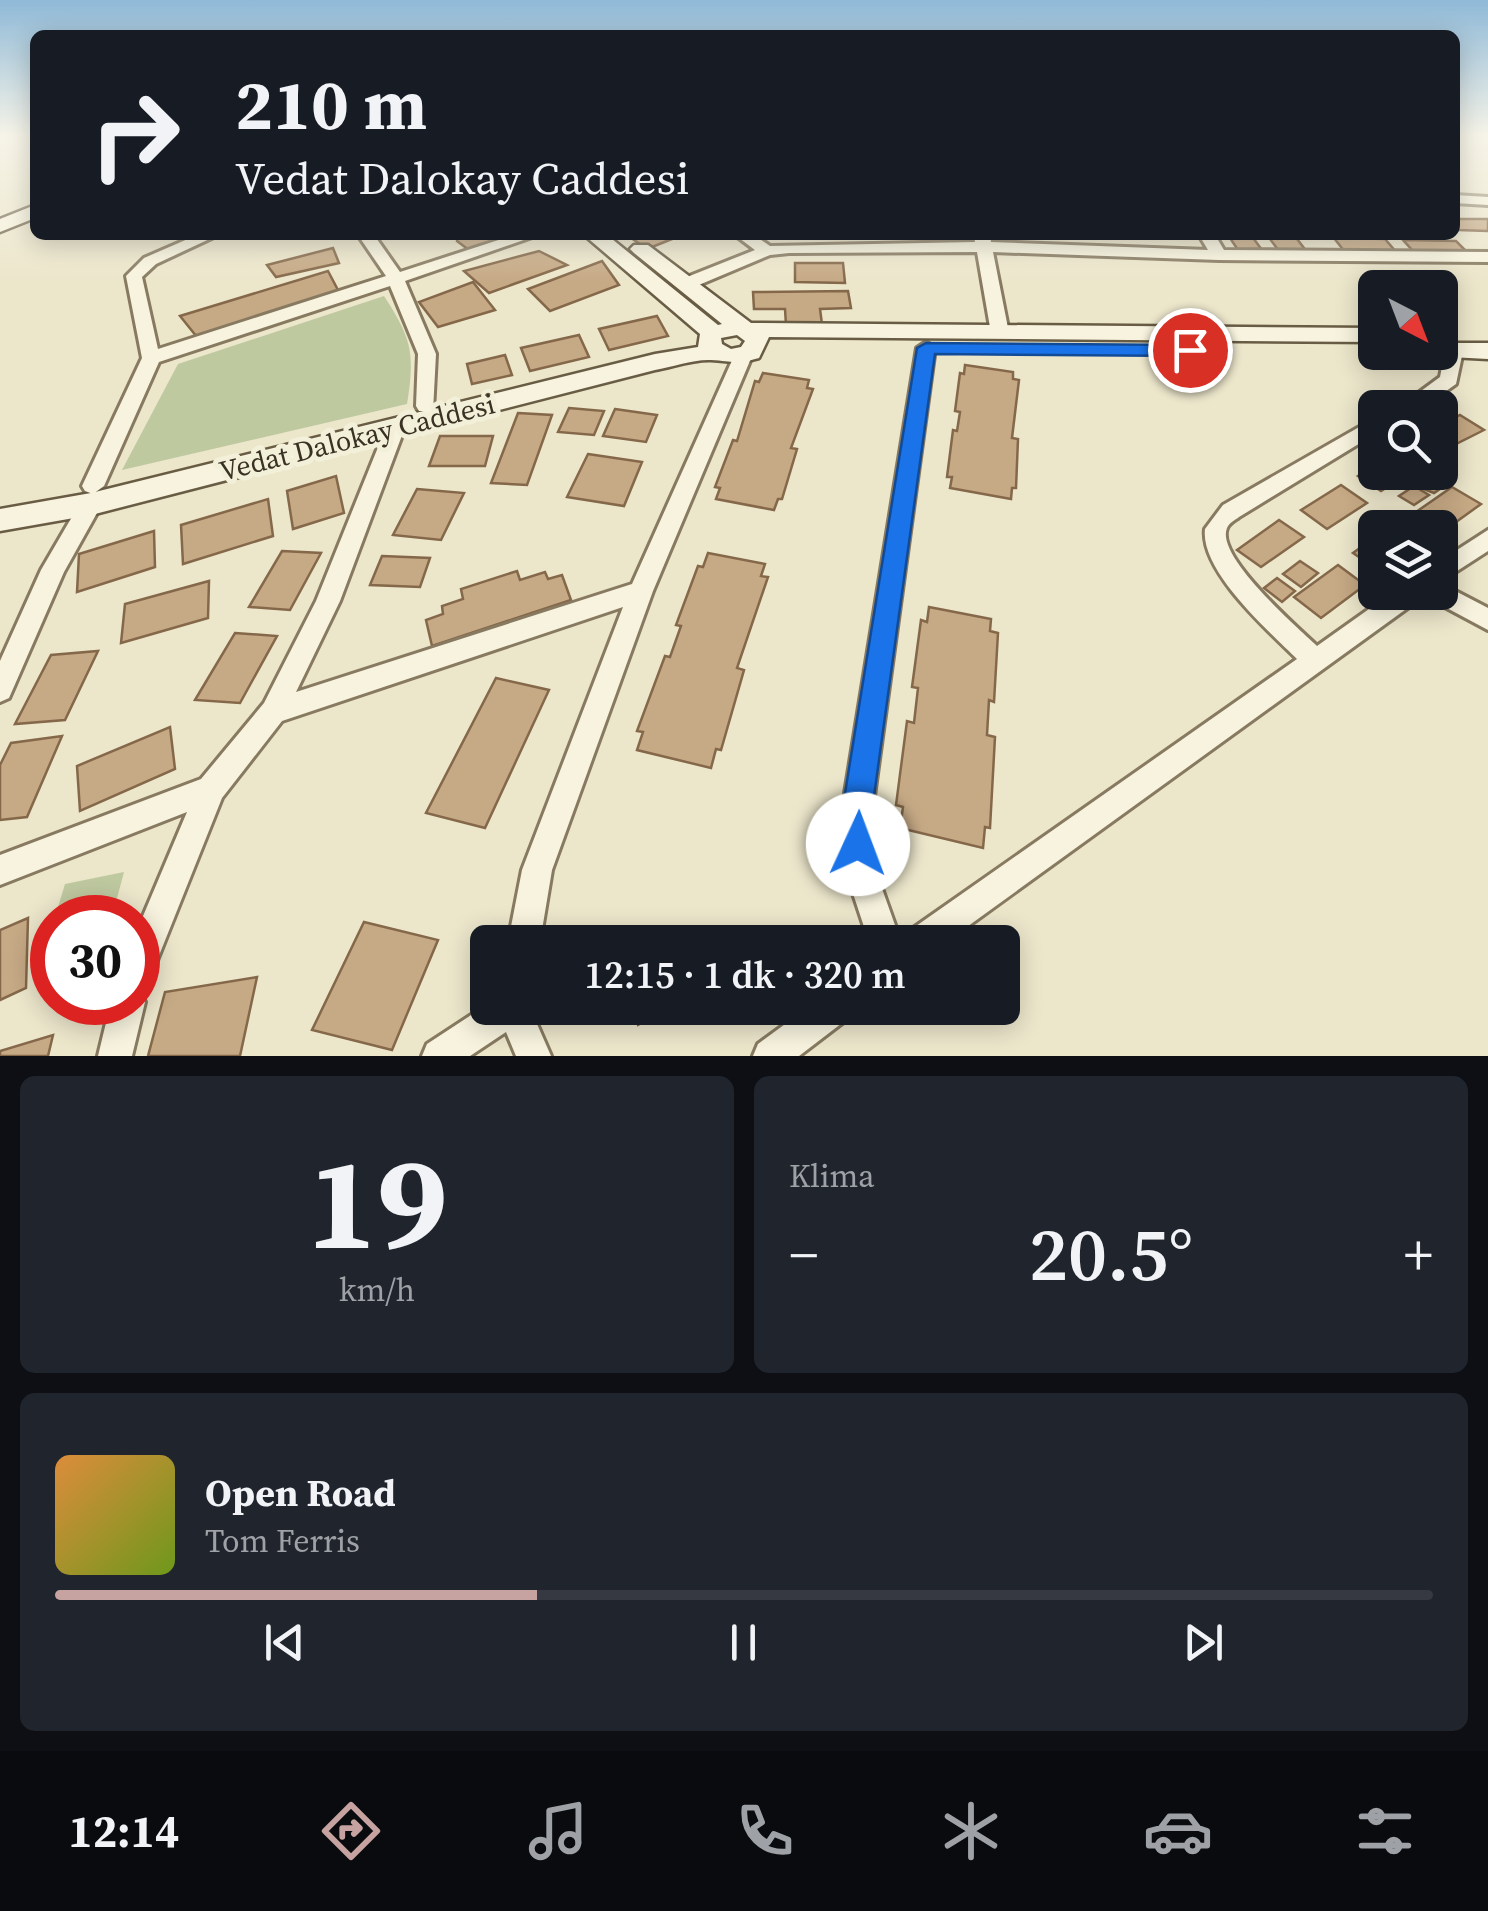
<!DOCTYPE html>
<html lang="tr">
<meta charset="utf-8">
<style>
body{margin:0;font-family:"Source Serif 4",serif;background:#20242c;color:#f1f3f6;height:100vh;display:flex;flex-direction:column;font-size:38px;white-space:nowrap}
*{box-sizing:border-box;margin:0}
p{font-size:32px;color:#9ea1a6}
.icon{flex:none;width:55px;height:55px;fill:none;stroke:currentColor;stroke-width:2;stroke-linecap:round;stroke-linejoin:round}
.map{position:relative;height:1056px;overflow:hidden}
.drawer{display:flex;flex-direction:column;gap:20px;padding:20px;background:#0d0f14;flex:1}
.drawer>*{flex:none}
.guide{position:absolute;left:30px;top:30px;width:1430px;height:210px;border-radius:15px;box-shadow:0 5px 25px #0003;background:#171b24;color:#f1f3f6;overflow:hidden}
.needle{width:65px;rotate:138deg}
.controls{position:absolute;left:1358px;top:270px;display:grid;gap:20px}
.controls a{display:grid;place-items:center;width:100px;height:100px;border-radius:15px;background:#171b24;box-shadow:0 5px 25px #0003;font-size:50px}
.speed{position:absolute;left:30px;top:895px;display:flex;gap:20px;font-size:50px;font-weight:700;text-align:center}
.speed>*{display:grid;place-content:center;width:130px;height:130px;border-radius:50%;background:#171b24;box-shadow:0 5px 25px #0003;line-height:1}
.speed .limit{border:15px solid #d22;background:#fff;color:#111}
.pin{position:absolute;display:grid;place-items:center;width:85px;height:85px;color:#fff;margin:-42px;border:5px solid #fff;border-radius:50%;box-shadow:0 2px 10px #0007}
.me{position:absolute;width:110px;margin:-55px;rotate:2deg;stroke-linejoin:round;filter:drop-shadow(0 0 8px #0008)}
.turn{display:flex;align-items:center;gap:35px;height:210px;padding:0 40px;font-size:45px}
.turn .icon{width:130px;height:130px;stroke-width:2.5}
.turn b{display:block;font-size:70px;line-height:85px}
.big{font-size:75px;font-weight:600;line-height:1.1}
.drawer .tile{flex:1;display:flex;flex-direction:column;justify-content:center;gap:15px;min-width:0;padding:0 35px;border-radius:15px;background:#20242c}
.drawer .dial{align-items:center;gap:0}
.dial b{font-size:130px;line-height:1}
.song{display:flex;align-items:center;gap:30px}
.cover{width:120px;height:120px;border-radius:15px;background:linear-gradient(135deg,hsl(30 70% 55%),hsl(80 70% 35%))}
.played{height:10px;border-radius:5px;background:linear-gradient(90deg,#c6a3a0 35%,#363941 35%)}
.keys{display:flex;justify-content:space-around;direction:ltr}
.heat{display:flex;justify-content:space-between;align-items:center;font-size:55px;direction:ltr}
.drawer .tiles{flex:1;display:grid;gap:20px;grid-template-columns:1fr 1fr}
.tile:last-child{grid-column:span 2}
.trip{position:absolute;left:470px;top:925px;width:550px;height:100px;border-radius:15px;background:#171b24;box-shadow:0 5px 25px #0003;font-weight:600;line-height:100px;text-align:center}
.tab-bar{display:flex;height:160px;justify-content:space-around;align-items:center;background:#090b0e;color:#9ea1a6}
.tab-bar .icon{width:70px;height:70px}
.tab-bar .on{color:#c6a3a0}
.tab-bar b{font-size:45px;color:#f1f3f6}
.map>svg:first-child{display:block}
</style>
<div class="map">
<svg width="1488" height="1056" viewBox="0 0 1488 1056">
<rect width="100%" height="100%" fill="#ece6cb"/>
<!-- green -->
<g fill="#bfc9a0">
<path d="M384,296c28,43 31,58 23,108l-285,66 56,-106z"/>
<path d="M124,872l-12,45h-57l10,-33z"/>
</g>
<!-- building -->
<g fill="#c6a985" stroke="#846849" stroke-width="2.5">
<path d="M1455,219h33v12l-30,-1z"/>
<path d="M459,235h52l-42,15 -12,-9z"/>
<path d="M627,235h55l-35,14z"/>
<path d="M1228,235h23l11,15h-24z"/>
<path d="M1267,235h27l13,17 -28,-1z"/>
<path d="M1334,238l51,1 12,14 -52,-1z"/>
<path d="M1403,240l53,1 12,12 -54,-1z"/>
<path d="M333,248l6,15 -63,14 -9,-12z"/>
<path d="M539,251l28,14 -78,28 -25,-22z"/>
<path d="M602,261l17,24 -69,26 -22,-22z"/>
<path d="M795,263h48l2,20 -50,-1z"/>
<path d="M328,271l11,21 -142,45 -17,-21z"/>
<path d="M473,282l22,28 -57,17 -19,-25z"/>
<path d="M848,291l3,17 -31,1 2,15 -36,1 -1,-16h-31l-1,-17z"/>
<path d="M657,316l11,20 -59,14 -10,-21z"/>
<path d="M579,335l10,22 -59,14 -9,-23z"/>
<path d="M505,355l7,20 -40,9 -5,-20z"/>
<path d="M965,365l48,7v7l6,1 -7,58 6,1 -2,49h-4l-1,11 -61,-11 2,-11h-5l6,-47 4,1 3,-19 -5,-1 5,-38 4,1z"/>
<path d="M763,373l46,7 -2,8 6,1 -22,59 6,1 -15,50h-4l-4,11 -58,-11 4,-11 -5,-1 18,-47 4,1 18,-60 4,1z"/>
<path d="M569,408l35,3 -10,24 -36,-3z"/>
<path d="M615,409l42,6 -11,27 -43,-6z"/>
<path d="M518,413l34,2 -25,70 -36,-2z"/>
<path d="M1460,415l24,15 -38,19 -6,-4v-20z"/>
<path d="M440,436h53l-8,30h-56z"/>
<path d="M588,454l54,8 -18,44 -57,-9z"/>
<path d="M1375,465v7h36l-30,19 -23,-15z"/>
<path d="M1435,473l15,9 -16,11 -18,-7z"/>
<path d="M336,476l8,37 -51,16 -6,-38z"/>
<path d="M1341,485l26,18 -40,26 -26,-19z"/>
<path d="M1414,486l15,9 -15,10 -15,-9z"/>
<path d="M1452,487l29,17 -36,26 -29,-18z"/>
<path d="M417,489l47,4 -23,47 -48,-5z"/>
<path d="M268,499l5,37 -90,28 -2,-39z"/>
<path d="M1279,520l25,17 -43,30 -24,-17z"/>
<path d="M154,531l1,36 -78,25 2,-38z"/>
<path d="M1375,537v31l-22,-15z"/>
<path d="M282,551l39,2 -31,57 -41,-3z"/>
<path d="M708,553l57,11 -4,12 7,1 -31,91 7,2 -23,80 -5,-1 -5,19 -74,-18 6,-18 -6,-1 28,-75 5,1 11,-31 -5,-1 22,-59 5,1z"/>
<path d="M382,556l48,2 -10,29 -50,-2z"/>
<path d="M1300,561l18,12 -17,14 -18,-13z"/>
<path d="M1338,565l27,20 -44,33 -27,-21z"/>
<path d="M517,571l3,9 25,-8 3,7 14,-4 9,25 -139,46 -6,-26 17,-6 -1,-8 21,-7 -2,-10z"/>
<path d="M1277,578l18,13 -13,11 -18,-14z"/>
<path d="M209,581l-1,37 -87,25 4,-39z"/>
<path d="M929,607l62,12 -1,12 8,2 -4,69 -5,-2 -2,35 8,2 -5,91 -5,-1 -2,21 -83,-20 3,-21 -7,-2 11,-84 7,2 4,-35 -6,-1 9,-67 6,2z"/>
<path d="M235,633l42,3 -37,67 -45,-3z"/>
<path d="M98,651l-33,69 -50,4 36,-69z"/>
<path d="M496,678l53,12 -64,138 -59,-15z"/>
<path d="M170,727l5,42 -95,42 -3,-45z"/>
<path d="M62,736l-35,81 -27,3v-55l11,-22z"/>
<path d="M28,918l-2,70 -26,12v-70z"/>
<path d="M364,922l74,18 -46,110 -80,-20z"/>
<path d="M257,977l-17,79h-92l17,-64z"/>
<path d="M631,1008h35l-28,17z"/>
<path d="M53,1035l-5,21h-48v-5z"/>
</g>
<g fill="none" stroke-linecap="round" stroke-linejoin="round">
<defs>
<g id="street">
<path d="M1455,195l33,2v8l-33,-2z"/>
<path d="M197,235h21l-62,29 -14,13 16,72 228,-73 -28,-41h16l26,37 114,-37h24l-133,46 31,73 -3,57h-14l-3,-5 2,-52 -28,-68 -231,76 -55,124 -11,8 -8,-3 -3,-5 60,-128 -16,-82 18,-18z"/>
<path d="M735,235h19l16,11 205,-4 -1,-7h16l1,7 217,8 -9,-15h16l9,15 264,2v10l-269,-2 -226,-8 16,81 -9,5 -9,-5 -14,-81 -188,1 -19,2 -76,32h-12v-8l73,-29z"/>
<path d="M926,342l9,6 -64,470 4,51 26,73h-32l-24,-73 -4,-51 76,-470z"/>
<path d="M1454,345l9,6 -7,33 -34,24h-24l42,-31 5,-26z"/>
<path d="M743,350l9,6 -99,235 -101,279 -12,72h-32l14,-72 101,-263 -341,114 -60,77 -72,180 -12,4v-54l49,-116 -187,73v-30l201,-76 63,-76 52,-102 71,-176 7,-2 10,7 -64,171 -44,91 336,-108 102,-228z"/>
<path d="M1375,418v16l-136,83c-4,3 -10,6 -12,11 -12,28 70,99 90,118l76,-54h31l-4,7 -474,343h-42l5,-11 388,-272c-28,-28 -97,-88 -92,-130l18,-24z"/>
<path d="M91,496l11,8 -38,68 -55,126 -9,4v-41l41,-91 42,-72z"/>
<path d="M1488,530v21l-48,31v-21z"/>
<path d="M1440,583l48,25v22l-58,-31 -4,-7h14z"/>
<path d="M138,989l7,13 -13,54h-34l13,-54h27z"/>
<path d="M488,1004v4h42l21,48h-35l-10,-24 -36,24h-48l5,-12z"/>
<path d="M807,1008h44l-5,12 -47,36h-46l5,-12z"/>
</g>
<g id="secondary">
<path d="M35,205v13l-35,14v-13z"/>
<path d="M584,235h23l111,90 4,-1 -88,-71 -4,-4 4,-4h14l103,78 624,5v14l-606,-5 -10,21c-25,7 -26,3 -48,2 -17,-1 -39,7 -56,10l-564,145 -91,16v-22l91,-16 564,-139 43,-7 2,-13zM737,335l8,6 -4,6 -10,2 -9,-5 -1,-6z"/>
<path d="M1440,343h48v16l-57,-3 -2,-4h11z"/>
</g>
</defs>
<!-- street casing -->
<use href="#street" stroke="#877a61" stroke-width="6"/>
<!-- secondary casing -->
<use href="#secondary" stroke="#695c44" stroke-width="5"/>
<!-- street -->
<use href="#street" fill="#f7f3de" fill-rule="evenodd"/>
<!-- secondary -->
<use href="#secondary" fill="#f7f3de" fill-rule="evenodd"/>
</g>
<!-- sky -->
<linearGradient id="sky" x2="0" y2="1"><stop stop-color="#8fb9d7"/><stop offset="0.48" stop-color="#f6f4e8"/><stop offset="1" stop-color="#f6f4e8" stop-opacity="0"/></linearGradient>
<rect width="1488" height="282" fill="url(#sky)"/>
<!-- route -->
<path fill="#1a73e8" stroke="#114b97" stroke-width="2.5" d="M926,343l264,2 9,5 -9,6 -255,-2 -64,464 2,26 -5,10 -10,5 -11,-5 -6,-36 76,-470z"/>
<g text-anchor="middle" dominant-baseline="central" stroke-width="10" stroke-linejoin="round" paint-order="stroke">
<!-- street labels -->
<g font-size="28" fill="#393123" stroke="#f3f0da">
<text transform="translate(357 437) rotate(-14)">Vedat Dalokay Caddesi</text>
</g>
</g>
</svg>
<div class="controls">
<a><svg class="needle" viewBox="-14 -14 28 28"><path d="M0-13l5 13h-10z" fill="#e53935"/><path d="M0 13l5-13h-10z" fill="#9ea1a6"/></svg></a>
<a><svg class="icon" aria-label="search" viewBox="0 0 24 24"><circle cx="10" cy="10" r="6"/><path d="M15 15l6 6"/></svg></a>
<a><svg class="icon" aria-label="layers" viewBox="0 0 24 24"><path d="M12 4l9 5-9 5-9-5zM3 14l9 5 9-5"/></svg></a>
</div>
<div class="speed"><div class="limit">30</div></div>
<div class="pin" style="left:1190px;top:350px;background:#d93025"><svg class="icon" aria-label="arrive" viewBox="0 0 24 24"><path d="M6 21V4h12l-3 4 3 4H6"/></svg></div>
<svg class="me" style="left:858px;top:844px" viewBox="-20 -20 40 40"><circle r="19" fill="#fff"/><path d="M0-13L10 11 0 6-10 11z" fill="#1a73e8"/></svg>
<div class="trip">12:15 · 1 dk · 320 m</div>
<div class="guide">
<div class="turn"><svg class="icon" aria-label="right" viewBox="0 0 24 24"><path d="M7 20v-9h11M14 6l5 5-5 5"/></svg><div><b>210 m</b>Vedat Dalokay Caddesi</div></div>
</div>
</div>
<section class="drawer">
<div class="tiles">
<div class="tile dial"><b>19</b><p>km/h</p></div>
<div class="tile"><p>Klima</p>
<div class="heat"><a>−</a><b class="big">20.5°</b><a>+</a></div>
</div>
<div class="tile">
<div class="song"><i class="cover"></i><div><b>Open Road</b><p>Tom Ferris</p></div></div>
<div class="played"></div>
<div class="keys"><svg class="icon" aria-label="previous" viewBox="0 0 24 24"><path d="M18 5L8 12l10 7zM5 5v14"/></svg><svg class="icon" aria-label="pause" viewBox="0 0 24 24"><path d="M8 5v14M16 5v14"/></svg><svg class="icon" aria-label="next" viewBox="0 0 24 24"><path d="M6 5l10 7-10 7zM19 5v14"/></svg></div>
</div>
</div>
</section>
<nav class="tab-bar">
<b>12:14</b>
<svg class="icon on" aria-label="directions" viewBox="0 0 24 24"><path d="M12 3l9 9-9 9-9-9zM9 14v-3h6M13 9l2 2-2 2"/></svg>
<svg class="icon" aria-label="music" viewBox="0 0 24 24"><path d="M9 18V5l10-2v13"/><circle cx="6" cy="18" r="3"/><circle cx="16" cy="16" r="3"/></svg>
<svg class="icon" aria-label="phone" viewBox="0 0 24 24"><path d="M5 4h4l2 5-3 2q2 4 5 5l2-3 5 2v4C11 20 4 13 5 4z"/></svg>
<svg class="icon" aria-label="climate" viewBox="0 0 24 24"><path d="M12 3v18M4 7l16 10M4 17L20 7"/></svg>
<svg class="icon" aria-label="car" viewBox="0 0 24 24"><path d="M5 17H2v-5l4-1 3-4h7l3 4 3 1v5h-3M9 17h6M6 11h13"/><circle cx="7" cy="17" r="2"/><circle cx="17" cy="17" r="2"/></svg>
<svg class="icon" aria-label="filters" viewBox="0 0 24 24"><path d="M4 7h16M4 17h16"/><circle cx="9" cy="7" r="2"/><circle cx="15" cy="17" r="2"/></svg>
</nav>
